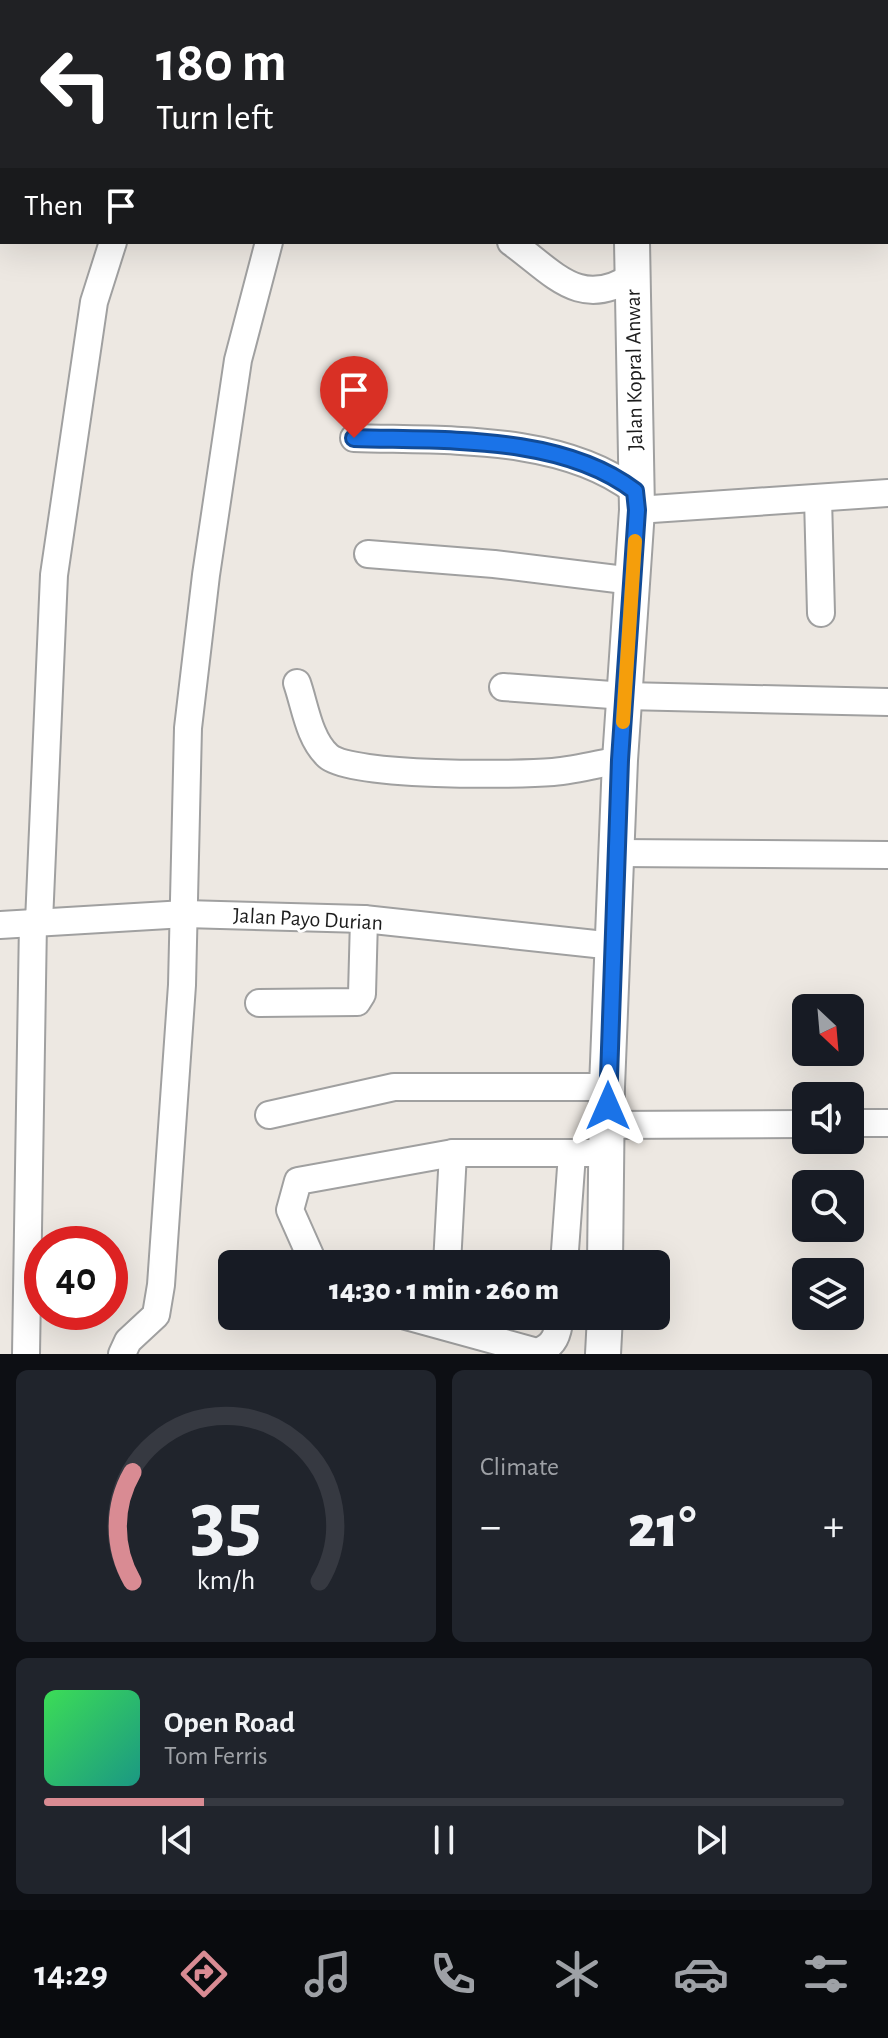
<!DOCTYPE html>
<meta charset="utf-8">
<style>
body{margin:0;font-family:"Alegreya Sans",sans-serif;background:#20242c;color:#f1f3f6;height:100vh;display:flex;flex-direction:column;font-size:30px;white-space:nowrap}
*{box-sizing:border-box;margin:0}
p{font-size:26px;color:#9ea1a6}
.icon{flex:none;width:44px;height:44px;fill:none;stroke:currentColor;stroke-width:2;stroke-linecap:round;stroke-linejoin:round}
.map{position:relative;height:1354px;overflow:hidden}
.sheet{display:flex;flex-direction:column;gap:16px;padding:16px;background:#0d0f14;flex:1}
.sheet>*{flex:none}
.top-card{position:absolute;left:0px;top:0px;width:888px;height:244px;box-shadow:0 8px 32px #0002;background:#202124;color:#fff;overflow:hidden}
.needle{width:52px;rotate:154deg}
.tools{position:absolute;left:792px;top:994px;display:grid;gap:16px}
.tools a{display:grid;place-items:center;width:72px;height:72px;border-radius:12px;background:#171b24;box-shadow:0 8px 32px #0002;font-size:40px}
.speed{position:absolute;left:24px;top:1226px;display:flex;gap:16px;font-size:40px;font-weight:700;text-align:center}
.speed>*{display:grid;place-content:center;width:104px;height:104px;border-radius:50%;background:#171b24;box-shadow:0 8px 32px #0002;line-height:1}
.speed .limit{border:12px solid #d22;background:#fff;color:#111}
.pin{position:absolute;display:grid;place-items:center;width:68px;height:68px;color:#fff;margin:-82px -34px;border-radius:50% 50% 50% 0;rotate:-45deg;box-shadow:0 0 8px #0007}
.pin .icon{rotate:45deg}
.me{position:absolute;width:88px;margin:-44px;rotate:0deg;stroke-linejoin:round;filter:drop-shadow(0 0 6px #0008)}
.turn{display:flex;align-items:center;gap:28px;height:168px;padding:0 24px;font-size:36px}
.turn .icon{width:104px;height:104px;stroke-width:2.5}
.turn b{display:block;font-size:56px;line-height:68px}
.then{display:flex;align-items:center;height:76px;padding:0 24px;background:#0003;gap:16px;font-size:30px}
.big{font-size:60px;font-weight:800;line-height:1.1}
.sheet .widget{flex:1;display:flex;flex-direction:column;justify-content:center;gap:12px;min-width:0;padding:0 28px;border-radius:12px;background:#20242c}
.sheet .dial{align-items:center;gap:0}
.dial svg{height:208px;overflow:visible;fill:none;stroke:#363941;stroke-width:7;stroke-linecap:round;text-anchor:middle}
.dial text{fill:#f1f3f6;stroke:none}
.song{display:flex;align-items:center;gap:24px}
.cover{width:96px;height:96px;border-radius:12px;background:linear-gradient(135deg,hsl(130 70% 55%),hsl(170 70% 35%))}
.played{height:8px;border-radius:4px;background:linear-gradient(90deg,#d98b93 20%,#363941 20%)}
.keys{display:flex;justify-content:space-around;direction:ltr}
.heat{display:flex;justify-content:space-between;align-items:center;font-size:44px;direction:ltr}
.sheet .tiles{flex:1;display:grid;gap:16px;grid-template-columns:1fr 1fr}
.widget:last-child{grid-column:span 2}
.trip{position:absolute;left:218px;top:1250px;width:452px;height:80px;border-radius:12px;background:#171b24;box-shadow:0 8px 32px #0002;font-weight:800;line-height:80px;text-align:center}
.tabs{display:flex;height:128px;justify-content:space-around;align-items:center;background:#090b0e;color:#9ea1a6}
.tabs .icon{width:56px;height:56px}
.tabs .current{color:#d98b93}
.tabs b{font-size:36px;color:#f1f3f6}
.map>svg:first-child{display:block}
</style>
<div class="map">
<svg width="888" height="1354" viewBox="0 0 888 1354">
<defs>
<pattern id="building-hatch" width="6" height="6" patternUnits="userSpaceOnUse" patternTransform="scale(2)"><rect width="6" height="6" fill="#c1b7b2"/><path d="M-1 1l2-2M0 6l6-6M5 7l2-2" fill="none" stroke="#a59d98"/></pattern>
</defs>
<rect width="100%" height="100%" fill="#ede8e2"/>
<!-- building -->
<path fill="url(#building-hatch)" stroke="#bdaea5" stroke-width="2" d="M398,0h54l5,2h-60z"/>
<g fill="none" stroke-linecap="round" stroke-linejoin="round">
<defs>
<g id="minor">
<path d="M162,0l2,2"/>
<path d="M34,2l1,-2"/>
<path d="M218,2l1,-2"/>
<path d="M0,70l2,-4"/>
<path d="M511,242c43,31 69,69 122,34"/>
<path d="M354,438c90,3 207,-4 281,53"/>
<path d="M818,498l3,115"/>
<path d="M637,510l251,-17"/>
<path d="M368,554l126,10 139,17"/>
<path d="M297,683c8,23 12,56 31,73 23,21 189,19 225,16 23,-2 45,-8 67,-12"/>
<path d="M503,687l122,9 263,6"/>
<path d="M618,853l270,2"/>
<path d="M39,922l15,-347 40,-273 19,-60"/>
<path d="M0,925l185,-11 179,5 250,27"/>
<path d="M259,1003l98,-1 5,-8 2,-75"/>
<path d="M269,1115l125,-28h213"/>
<path d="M850,1123h38"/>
<path d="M609,1125l197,-1"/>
<path d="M314,1264l-24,-54 8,-29 155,-28h154"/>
<path d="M447,1264l6,-111"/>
<path d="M564,1264l8,-110"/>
<path d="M406,1316l131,36c18,-6 21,-18 23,-36"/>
<path d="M26,1354l7,-432"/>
<path d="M122,1354l6,-13 28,-26 5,-30 21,-300 6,-257 18,-153 32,-215 31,-118"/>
</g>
<g id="tertiary">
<path d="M615,0v2"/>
<path d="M605,1264l2,-177 13,-327 17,-250 -5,-268"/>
<path d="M603,1354l2,-38"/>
</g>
</defs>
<!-- minor casing -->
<use href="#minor" stroke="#a0a0a0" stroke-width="30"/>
<!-- tertiary casing -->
<use href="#tertiary" stroke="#a0a0a0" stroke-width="38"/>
<!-- minor -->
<use href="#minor" stroke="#fff" stroke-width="26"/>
<!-- tertiary -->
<use href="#tertiary" stroke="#fff" stroke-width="34"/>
</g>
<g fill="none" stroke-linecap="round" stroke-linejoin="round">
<defs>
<path id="route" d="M354,438c89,3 207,-4 281,53l2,19 -17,250 -12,346"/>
</defs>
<!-- route casing -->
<use href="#route" stroke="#114b97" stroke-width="20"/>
<!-- route -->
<use href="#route" stroke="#1a73e8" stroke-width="14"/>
<!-- slow -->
<path stroke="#f59e0b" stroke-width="14" d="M623,722l12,-181"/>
</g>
<g text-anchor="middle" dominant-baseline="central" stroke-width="6" stroke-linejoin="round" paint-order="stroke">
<!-- street labels -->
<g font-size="22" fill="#1c1c1c" stroke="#fff">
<text transform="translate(634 370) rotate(-91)">Jalan Kopral Anwar</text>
<text transform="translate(308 919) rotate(3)">Jalan Payo Durian</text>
</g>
</g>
</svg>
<div class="tools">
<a><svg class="needle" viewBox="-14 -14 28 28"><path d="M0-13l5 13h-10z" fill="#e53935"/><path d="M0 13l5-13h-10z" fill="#9ea1a6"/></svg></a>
<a><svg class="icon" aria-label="sound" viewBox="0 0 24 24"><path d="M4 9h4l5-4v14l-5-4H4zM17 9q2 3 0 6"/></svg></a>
<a><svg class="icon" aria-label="search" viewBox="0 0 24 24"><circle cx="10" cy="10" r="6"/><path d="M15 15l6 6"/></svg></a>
<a><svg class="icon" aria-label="layers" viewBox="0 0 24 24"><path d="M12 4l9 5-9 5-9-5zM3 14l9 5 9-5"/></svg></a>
</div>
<div class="speed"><div class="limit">40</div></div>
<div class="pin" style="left:354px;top:438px;background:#d93025"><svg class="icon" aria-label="arrive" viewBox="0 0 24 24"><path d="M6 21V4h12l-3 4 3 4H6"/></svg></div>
<svg class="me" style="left:608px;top:1106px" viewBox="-20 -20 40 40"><path d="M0-17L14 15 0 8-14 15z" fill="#1a73e8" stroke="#fff" stroke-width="4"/></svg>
<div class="trip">14:30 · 1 min · 260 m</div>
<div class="top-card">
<div class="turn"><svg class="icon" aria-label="left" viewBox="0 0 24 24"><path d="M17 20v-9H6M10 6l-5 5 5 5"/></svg><div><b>180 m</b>Turn left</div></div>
<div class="then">Then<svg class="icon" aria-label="arrive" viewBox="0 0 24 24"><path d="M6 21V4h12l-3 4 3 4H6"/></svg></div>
</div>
</div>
<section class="sheet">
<div class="tiles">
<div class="widget dial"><svg viewBox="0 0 100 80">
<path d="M14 69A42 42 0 1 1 86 69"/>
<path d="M14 69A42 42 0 0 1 14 27" stroke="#d98b93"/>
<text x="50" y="56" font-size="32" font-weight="700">35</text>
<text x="50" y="72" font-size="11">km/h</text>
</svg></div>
<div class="widget"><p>Climate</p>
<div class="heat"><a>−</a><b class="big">21°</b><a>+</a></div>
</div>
<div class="widget">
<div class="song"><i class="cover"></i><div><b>Open Road</b><p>Tom Ferris</p></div></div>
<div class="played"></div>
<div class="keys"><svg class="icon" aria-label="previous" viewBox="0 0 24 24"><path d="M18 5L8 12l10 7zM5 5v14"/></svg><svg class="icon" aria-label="pause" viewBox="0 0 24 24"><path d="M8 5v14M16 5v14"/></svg><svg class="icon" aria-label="next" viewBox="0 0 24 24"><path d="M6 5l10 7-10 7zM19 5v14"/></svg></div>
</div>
</div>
</section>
<nav class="tabs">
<b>14:29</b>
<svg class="icon current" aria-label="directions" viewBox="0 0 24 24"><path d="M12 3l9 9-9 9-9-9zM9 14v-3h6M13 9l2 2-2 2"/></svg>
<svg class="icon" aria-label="music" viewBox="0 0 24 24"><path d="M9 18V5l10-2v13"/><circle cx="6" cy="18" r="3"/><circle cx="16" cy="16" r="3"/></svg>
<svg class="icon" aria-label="phone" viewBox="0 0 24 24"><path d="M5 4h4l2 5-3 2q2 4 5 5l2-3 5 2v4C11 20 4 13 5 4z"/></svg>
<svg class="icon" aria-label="climate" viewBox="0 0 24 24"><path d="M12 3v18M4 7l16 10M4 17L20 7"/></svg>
<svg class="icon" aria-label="car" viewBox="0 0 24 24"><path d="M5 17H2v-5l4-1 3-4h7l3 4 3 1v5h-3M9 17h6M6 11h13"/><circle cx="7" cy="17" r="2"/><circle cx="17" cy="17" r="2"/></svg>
<svg class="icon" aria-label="filters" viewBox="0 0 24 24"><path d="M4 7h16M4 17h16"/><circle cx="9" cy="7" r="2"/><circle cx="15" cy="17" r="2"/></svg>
</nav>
